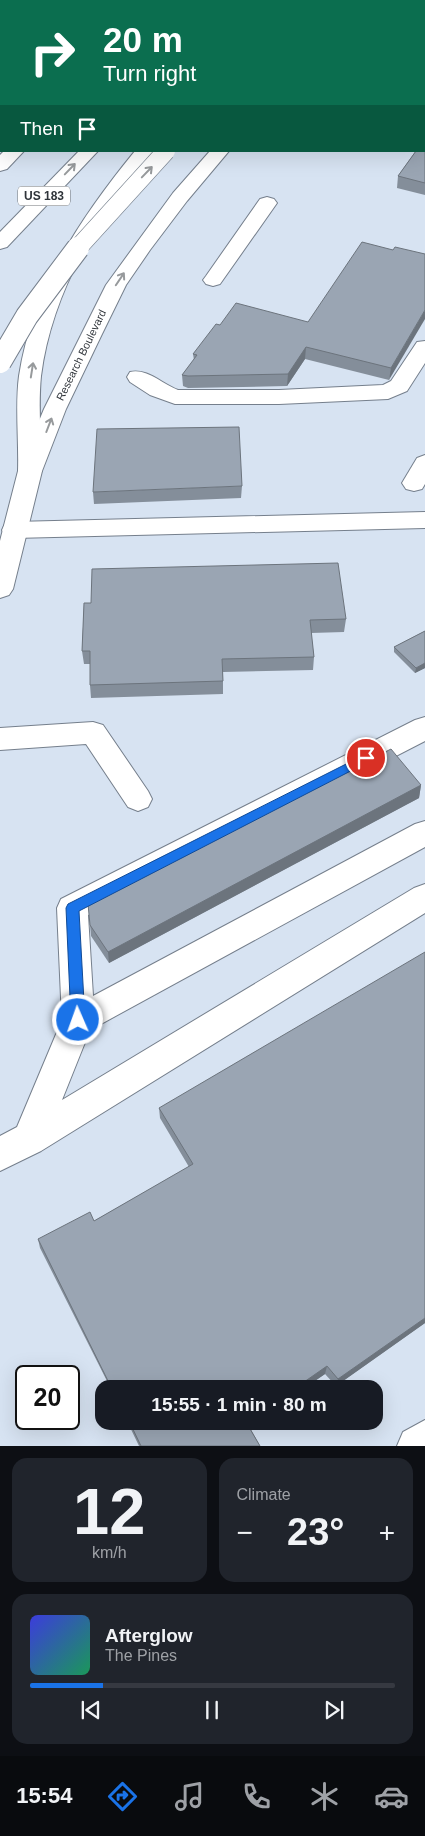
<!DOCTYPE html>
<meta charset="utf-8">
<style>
body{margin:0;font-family:Arial,sans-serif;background:#20242c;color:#f1f3f6;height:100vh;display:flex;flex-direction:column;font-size:19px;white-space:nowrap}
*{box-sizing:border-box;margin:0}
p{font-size:16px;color:#9ea1a6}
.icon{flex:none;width:28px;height:28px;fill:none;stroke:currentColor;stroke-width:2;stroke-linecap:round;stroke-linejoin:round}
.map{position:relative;height:1446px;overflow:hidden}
.details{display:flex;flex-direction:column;gap:12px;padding:12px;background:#0d0f14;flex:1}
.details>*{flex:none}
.guide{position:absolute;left:0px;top:0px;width:425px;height:152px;box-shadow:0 5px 20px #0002;background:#0b6e4f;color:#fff;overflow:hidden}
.speed{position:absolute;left:15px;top:1365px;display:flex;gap:10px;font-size:25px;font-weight:700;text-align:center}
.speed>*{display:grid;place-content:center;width:65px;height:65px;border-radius:50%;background:#171b24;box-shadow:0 5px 20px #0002;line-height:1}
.speed .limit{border:2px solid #111;border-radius:8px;background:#fff;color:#111}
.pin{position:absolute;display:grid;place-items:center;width:42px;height:42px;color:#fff;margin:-21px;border:2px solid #fff;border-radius:50%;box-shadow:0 1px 5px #0007}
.me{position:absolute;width:55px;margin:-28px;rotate:358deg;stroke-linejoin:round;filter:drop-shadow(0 0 4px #0008)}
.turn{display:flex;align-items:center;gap:18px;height:105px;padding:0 20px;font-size:22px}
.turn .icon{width:65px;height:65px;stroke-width:2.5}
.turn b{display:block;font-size:35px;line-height:42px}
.then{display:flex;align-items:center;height:48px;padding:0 20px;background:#0003;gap:10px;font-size:19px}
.big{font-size:38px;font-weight:800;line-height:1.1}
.details .widget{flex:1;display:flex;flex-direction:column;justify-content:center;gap:8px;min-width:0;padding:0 18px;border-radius:15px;background:#20242c}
.details .dial{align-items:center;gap:0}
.dial b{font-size:65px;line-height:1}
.song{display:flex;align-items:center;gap:15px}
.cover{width:60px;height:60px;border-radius:8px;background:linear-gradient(135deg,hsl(240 70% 55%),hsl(150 70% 35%))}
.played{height:5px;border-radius:2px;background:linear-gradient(90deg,#1a73e8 20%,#363941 20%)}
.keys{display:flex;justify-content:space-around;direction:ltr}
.heat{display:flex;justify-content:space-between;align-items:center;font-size:28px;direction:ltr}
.details .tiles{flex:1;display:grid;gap:12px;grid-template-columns:1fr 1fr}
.widget:last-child{grid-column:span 2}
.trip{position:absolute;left:95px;top:1380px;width:288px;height:50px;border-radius:15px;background:#171b24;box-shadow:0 5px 20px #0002;font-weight:800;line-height:50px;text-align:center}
.menu{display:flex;height:80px;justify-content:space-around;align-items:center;background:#090b0e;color:#9ea1a6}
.menu .icon{width:35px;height:35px}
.menu .active{color:#1a73e8}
.menu b{font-size:22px;color:#f1f3f6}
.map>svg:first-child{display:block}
</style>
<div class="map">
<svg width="425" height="1446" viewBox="0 0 425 1446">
<rect width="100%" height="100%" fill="#d7e3f2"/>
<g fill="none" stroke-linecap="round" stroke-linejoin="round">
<defs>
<g id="minor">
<path d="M53,0h17l1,1h-17z"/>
<rect x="424" y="23" width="1" height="10"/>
<path d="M267,197l7,2 3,4 -57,81 -7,2 -7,-2 -3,-4 3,-4 54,-77z"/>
<path d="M425,341v22l-18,28 -19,8 -109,5h-104l-25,-9 -20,-13 -3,-5 3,-5c17,-4 32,12 48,18h101l104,-5 8,-4 26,-39z"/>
<path d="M425,455v29l-3,5 -8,2 -8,-2 -4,-6 15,-25z"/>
<path d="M425,512v16l-411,10 -9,-2 -3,-6 3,-6 9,-2z"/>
<path d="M425,717v24l-337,174 5,81 322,-172 10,-3v26l-335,183 -28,70 352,-212 11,-4v29l-384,238 -41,20v-35l17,-9 45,-107 -5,-112 4,-9 354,-179z"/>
<path d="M93,722l10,3 45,66 4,8 -4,8 -10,4 -10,-4 -42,-63 -86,6v-22z"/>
<path d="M425,1420v26h-28l6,-14z"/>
</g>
<path id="major" d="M210,151h19l-42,50 -37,49 -24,35 -24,49 -36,75 -24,62 -29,118 -4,6 -9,3v-57l18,-70 26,-62 62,-124 67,-92z"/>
<g id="highway">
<path d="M4,151h20l-17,18 -7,2v-16z"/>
<path d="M79,151h19l-91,96 -7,2v-17z"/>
<path d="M135,151h19c-12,18 -27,34 -40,51 -36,51 -65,111 -73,174 -3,30 0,65 1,95l-4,5 -8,3 -8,-3 -4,-5c1,-30 -3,-66 1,-95 13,-86 62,-159 116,-225z"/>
</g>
</defs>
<!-- minor casing -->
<use href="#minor" stroke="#757f8c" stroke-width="2"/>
<!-- major casing -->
<use href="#major" stroke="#757f8c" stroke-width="2"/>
<!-- highway casing -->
<use href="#highway" stroke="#757f8c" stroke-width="2"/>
<!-- minor -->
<use href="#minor" fill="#fff" fill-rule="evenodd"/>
<!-- major -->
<use href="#major" fill="#fff" fill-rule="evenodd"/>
<!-- highway -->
<use href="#highway" fill="#fff" fill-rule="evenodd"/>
<defs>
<path id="highway-bridge-far1" d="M77,249l89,-98"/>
<path id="highway-bridge" d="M0,362l27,-46 51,-68"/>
</defs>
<!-- highway-bridge-far1 casing -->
<use href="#highway-bridge-far1" stroke="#757f8c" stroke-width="19" stroke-linecap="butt"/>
<!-- highway-bridge casing -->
<use href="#highway-bridge" stroke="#757f8c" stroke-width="24" stroke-linecap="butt"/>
<!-- highway-bridge-far1 -->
<use href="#highway-bridge-far1" stroke="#fff" stroke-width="18"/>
<!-- highway-bridge -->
<use href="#highway-bridge" stroke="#fff" stroke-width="22"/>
</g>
<!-- wall -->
<g fill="#848e9a">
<path d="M425,138v57l-28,-7 1,-12z"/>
<path d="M393,250l32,4 -36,126 -84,-21 -18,27 -99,2 -5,-2 -1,-11 12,-15 -1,-6 27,-29 88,-3z"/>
<path d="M242,486l-1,12 -147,6 -1,-12z"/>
<path d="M84,603l262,16 -2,13 -33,1 3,24 -1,13 -90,2v22l-132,4 -1,-13v-21h-6l-2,-13z"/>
<path d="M425,631v37l-10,5 -21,-21v-5z"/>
<path d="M421,785l-2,13 -310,165 -18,-27 -1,-11z"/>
<path d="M159,1108l266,215 -89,63 -11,-12 -22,15h-192l-71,-141 -2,-9 56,-18 95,-54 -29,-49z"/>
<path d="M127,1421h129l-7,5 11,20h-121z"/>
</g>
<!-- shaded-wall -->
<g fill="#6c747d">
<path d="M425,310v9l-36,61 2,-12z"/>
<path d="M306,347l-1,12 -18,27 1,-12z"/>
<path d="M425,663v5l-10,5 1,-5z"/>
<path d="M421,785l-2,13 -310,165 -1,-11z"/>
<path d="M425,1318v5l-89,63 2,-7z"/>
<path d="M327,1366l-2,8 -22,15h-9z"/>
<path d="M247,1421h9l-10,8v-7z"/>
</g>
<!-- building -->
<g fill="#9aa5b3" stroke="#6c747d">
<path d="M425,138v45l-27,-7 18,-25h8v-11z"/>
<path d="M362,242l31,8 2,-3 30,7v56l-34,58 -85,-21 -18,27 -100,2 -6,-1 15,-20 -4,-1 23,-30 4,1 16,-22 72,19z"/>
<path d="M239,427l3,59 -149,6 4,-63z"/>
<path d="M338,563l8,56 -36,1 4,37 -92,2 1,22 -133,4v-34h-8l2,-48h7l1,-34z"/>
<path d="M425,631v32l-9,5 -22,-21z"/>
<path d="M391,749l30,36 -313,167 -18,-27 -2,-21z"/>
<path d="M425,952v366l-87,61 -11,-13 -33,23h-182l-74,-150 52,-27 4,9 99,-57 -34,-56z"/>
<path d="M129,1421h118l-1,1 14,24h-119z"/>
</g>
<!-- one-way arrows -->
<defs><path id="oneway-shaft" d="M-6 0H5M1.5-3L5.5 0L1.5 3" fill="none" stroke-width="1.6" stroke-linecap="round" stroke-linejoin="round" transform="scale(1.25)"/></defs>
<g stroke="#979a9c">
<use href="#oneway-shaft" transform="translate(70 169) rotate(-46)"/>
<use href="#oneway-shaft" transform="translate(147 172) rotate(-46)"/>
<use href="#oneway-shaft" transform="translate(120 279) rotate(-56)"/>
<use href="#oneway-shaft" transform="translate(32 370) rotate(-81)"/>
<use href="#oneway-shaft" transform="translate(49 425) rotate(-69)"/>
</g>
<!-- route -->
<path fill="#1a73e8" stroke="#114b97" d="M366,754l4,1 2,3 -2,3 -291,150 6,109 -2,4 -5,2 -5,-2 -2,-4 -5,-112 2,-4z"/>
<g text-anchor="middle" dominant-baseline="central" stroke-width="4.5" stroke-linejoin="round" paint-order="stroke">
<!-- far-street labels -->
<g font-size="11" fill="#2f343a" stroke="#fff">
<text transform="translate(81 355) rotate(-64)">Research Boulevard</text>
</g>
<!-- shield labels -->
<rect fill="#fff" stroke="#6d7175" stroke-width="1" x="18" y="186.5" width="52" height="19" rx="4"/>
<g font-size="12" font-weight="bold" fill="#2f343a">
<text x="44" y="196">US 183</text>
</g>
</g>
</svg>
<div class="speed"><div class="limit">20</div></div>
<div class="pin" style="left:366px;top:758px;background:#d93025"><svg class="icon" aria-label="arrive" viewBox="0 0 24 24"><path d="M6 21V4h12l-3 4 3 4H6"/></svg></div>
<svg class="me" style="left:78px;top:1020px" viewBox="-20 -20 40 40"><circle r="17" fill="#1a73e8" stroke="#fff" stroke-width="3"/><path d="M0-11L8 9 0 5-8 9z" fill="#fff"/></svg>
<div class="trip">15:55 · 1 min · 80 m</div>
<div class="guide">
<div class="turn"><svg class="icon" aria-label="right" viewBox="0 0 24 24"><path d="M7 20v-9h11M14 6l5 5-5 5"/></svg><div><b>20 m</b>Turn right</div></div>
<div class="then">Then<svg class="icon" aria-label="arrive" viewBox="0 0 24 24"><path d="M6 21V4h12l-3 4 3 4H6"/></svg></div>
</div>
</div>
<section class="details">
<div class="tiles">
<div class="widget dial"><b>12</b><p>km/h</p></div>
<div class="widget"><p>Climate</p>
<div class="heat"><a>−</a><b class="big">23°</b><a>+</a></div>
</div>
<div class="widget">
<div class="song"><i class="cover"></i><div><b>Afterglow</b><p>The Pines</p></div></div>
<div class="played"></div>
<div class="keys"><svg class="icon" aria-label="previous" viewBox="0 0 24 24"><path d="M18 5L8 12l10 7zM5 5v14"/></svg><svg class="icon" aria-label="pause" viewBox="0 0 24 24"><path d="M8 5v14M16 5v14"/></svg><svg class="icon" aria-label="next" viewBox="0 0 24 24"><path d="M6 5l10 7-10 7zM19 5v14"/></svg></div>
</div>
</div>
</section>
<nav class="menu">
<b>15:54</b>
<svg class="icon active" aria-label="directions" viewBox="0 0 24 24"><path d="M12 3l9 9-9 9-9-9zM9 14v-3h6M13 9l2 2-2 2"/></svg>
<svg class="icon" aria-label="music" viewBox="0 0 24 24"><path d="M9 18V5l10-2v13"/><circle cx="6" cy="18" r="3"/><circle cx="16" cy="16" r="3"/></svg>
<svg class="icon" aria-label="phone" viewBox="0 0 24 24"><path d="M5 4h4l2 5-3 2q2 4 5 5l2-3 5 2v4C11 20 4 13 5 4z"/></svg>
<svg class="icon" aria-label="climate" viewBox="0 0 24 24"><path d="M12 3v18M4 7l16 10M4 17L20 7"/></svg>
<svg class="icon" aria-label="car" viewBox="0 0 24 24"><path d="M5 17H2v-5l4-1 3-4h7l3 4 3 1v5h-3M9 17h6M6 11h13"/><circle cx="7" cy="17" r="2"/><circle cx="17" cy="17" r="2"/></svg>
</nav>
